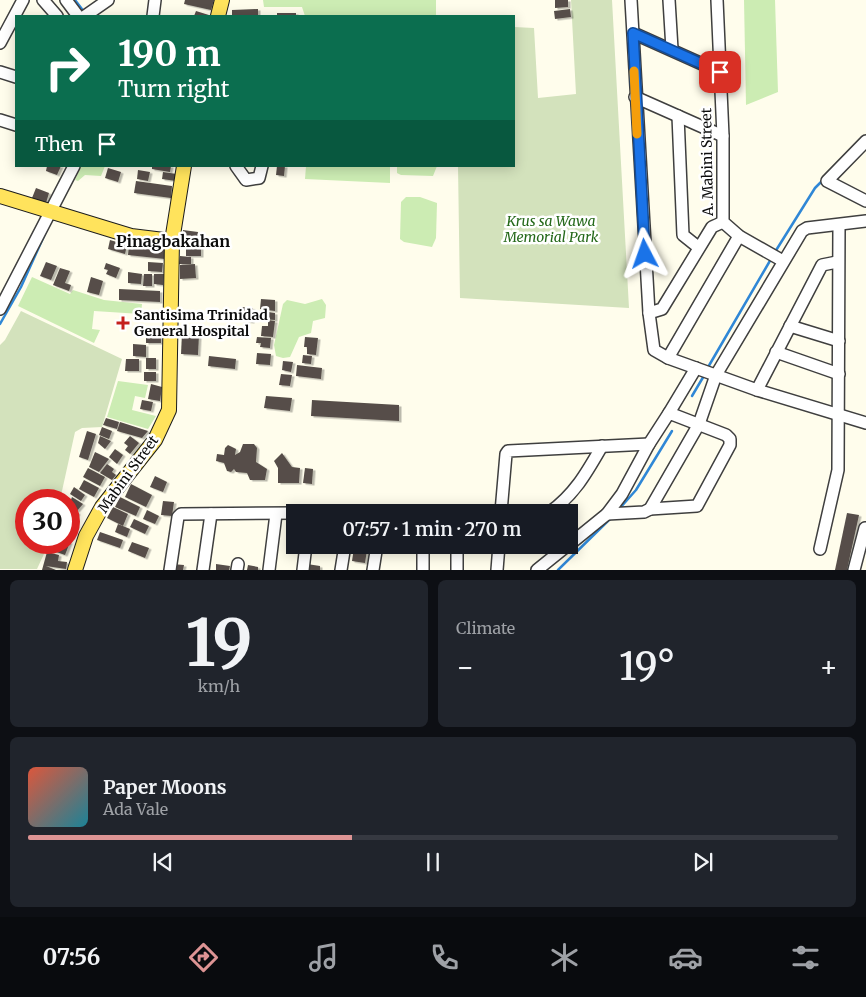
<!DOCTYPE html>
<meta charset="utf-8">
<style>
body{margin:0;font-family:Merriweather,serif;background:#20242c;color:#f1f3f6;height:100vh;display:flex;flex-direction:column;font-size:19px;white-space:nowrap}
*{box-sizing:border-box;margin:0}
p{font-size:16px;color:#9ea1a6}
.icon{flex:none;width:28px;height:28px;fill:none;stroke:currentColor;stroke-width:2;stroke-linecap:round;stroke-linejoin:round}
.map{position:relative;height:570px;overflow:hidden}
.drawer{display:flex;flex-direction:column;gap:10px;padding:10px;background:#0d0f14;flex:1}
.drawer>*{flex:none}
.guide{position:absolute;left:15px;top:15px;width:500px;height:152px;border-radius:0px;box-shadow:0 2px 12px #0003;background:#0b6e4f;color:#fff;overflow:hidden}
.speed{position:absolute;left:15px;top:489px;display:flex;gap:10px;font-size:25px;font-weight:700;text-align:center}
.speed>*{display:grid;place-content:center;width:65px;height:65px;border-radius:50%;background:#171b24;box-shadow:0 2px 12px #0003;line-height:1}
.speed .limit{border:8px solid #d22;background:#fff;color:#111}
.pin{position:absolute;display:grid;place-items:center;width:42px;height:42px;color:#fff;margin:-21px;border-radius:10px;box-shadow:0 2px 8px #0006}
.me{position:absolute;width:55px;margin:-28px;rotate:356deg;stroke-linejoin:round;filter:drop-shadow(0 0 4px #0008)}
.turn{display:flex;align-items:center;gap:18px;height:105px;padding:0 20px;font-size:22px}
.turn .icon{width:65px;height:65px;stroke-width:2.5}
.turn b{display:block;font-size:35px;line-height:42px}
.then{display:flex;align-items:center;height:48px;padding:0 20px;background:#0003;gap:10px;font-size:19px}
.big{font-size:38px;font-weight:600;line-height:1.1}
.drawer .card{flex:1;display:flex;flex-direction:column;justify-content:center;gap:8px;min-width:0;padding:0 18px;border-radius:8px;background:#20242c}
.drawer .dial{align-items:center;gap:0}
.dial b{font-size:65px;line-height:1}
.song{display:flex;align-items:center;gap:15px}
.cover{width:60px;height:60px;border-radius:8px;background:linear-gradient(135deg,hsl(10 70% 55%),hsl(190 70% 35%))}
.played{height:5px;border-radius:2px;background:linear-gradient(90deg,#dd9494 40%,#363941 40%)}
.keys{display:flex;justify-content:space-around;direction:ltr}
.heat{display:flex;justify-content:space-between;align-items:center;font-size:28px;direction:ltr}
.drawer .tiles{flex:1;display:grid;gap:10px;grid-template-columns:1fr 1fr}
.card:last-child{grid-column:span 2}
.trip{position:absolute;left:286px;top:504px;width:292px;height:50px;border-radius:0px;background:#171b24;box-shadow:0 2px 12px #0003;font-weight:600;line-height:50px;text-align:center}
.tab-bar{display:flex;height:80px;justify-content:space-around;align-items:center;background:#090b0e;color:#9ea1a6}
.tab-bar .icon{width:35px;height:35px}
.tab-bar .selected{color:#dd9494}
.tab-bar b{font-size:22px;color:#f1f3f6}
.map>svg:first-child{display:block}
</style>
<div class="map">
<svg width="866" height="570" viewBox="0 0 866 570">
<defs>
<filter id="shadow"><feDropShadow dx="2.5" dy="1.5" stdDeviation="0" flood-color="#0004"/></filter>
</defs>
<rect width="100%" height="100%" fill="#fffdec"/>
<!-- green -->
<g fill="#ccecb3">
<path d="M263,0h173v16h-131l-3,-9h-38z"/>
<path d="M744,0h31l3,92 -32,13z"/>
<path d="M81,166h24l-4,10 -16,-1 -7,6 -3,-1z"/>
<path d="M306,166h84v17l-85,-4z"/>
<path d="M397,166h40l-4,10 -32,-1 -4,-2z"/>
<path d="M406,197h14l17,6 -1,35 -4,9 -28,-5 -4,-3 1,-37z"/>
<path d="M32,277l38,17 3,-4 31,10 38,4 -1,10 -47,-3 -2,18 8,1 -6,13 -76,-37z"/>
<path d="M322,299l4,6 -1,13 -12,3 -2,12 -12,4 -9,20 -7,1 -7,-2 -2,-11 9,-41 4,-4 18,4z"/>
<path d="M118,381l30,4 -3,13 -10,-2 -3,14 24,6 -8,13 -41,-12z"/>
</g>
<!-- cemetery -->
<g fill="#d3e2bc">
<path d="M571,0h41l17,308 -169,-10 -2,-132h56v-139l20,1 4,70 38,-4z"/>
<path d="M21,311l101,48 -20,68 -20,1 -7,4 -15,68h-34v42l23,1 -12,26h-37v-224l5,-5z"/>
</g>
<g fill="none" stroke-linecap="round" stroke-linejoin="round">
<!-- stream -->
<g stroke="#2f87d6" stroke-width="2.5">
<path d="M75,0l10,13"/>
<path d="M775,252l40,-64 8,-8"/>
<path d="M0,324l21,-37 27,-60"/>
<path d="M707,369l64,-110"/>
<path d="M692,396l13,-22"/>
<path d="M620,508l16,-18 36,-59"/>
<path d="M558,570l53,-52"/>
</g>
</g>
<!-- building -->
<g fill="#564e48" filter="url(#shadow)">
<path d="M185,0h29l-3,10 -27,-6z"/>
<path d="M555,0h13v7l-13,1z"/>
<path d="M258,9v6l-26,1v-6z"/>
<path d="M570,9l1,8 -16,2 -1,-8z"/>
<path d="M196,11l16,5h-18z"/>
<rect x="277" y="13" width="19" height="3"/>
<path d="M47,166h14l-4,9 -11,-4z"/>
<path d="M152,166h19l-1,6 -18,-3z"/>
<path d="M277,166h8l-1,10 -8,-1z"/>
<path d="M108,168l13,4 -3,10 -13,-4z"/>
<path d="M138,170l12,2 -2,9 -11,-2z"/>
<path d="M163,172l14,2 -1,7 -14,-2z"/>
<path d="M136,181l36,5 -1,12 -37,-5z"/>
<path d="M36,188l13,5 -3,10 -14,-5z"/>
<path d="M183,230l15,2 -1,7 -3,1 -12,-1z"/>
<path d="M110,240l17,5 -2,9 -17,-5z"/>
<path d="M183,241l14,1v4l-6,1h10v9h-15v-10h-4z"/>
<path d="M129,244l37,4 -1,11 -37,-4z"/>
<path d="M180,256l11,1v7h-12z"/>
<path d="M46,262l11,4 -6,14 -11,-4z"/>
<path d="M148,262l15,1 -1,9 -14,-1z"/>
<path d="M106,263l14,5 -4,10 -10,-4 2,-4 -4,-1z"/>
<path d="M195,264l1,14 -16,1v-14z"/>
<path d="M60,268l10,3 -5,12 6,2 -2,6 -16,-6z"/>
<path d="M128,272l14,2 -1,10 -13,-1z"/>
<path d="M144,274h8v12h-9z"/>
<path d="M154,274h10l-1,11 -9,-1z"/>
<path d="M91,277l12,4 -4,14 -12,-3z"/>
<path d="M119,289l41,2v11l-41,-2z"/>
<path d="M261,299l14,1v11l-15,-2z"/>
<path d="M241,307l12,1 -1,14 -12,-2z"/>
<path d="M262,311l13,2v7l-13,-1z"/>
<path d="M268,320l7,1 -2,16 -12,-1 1,-10h6z"/>
<rect x="146" y="333" width="15" height="10"/>
<path d="M182,333l17,2 -1,20 -17,-1z"/>
<path d="M257,337l14,1 -1,10 -10,-1 1,-4h-5z"/>
<path d="M305,337l13,1 -2,17 -9,-1v-7h-3z"/>
<path d="M133,344l13,1v12l-13,-1z"/>
<path d="M257,353l14,1 -1,11 -14,-1z"/>
<path d="M303,355l9,1 -1,8 -9,-1z"/>
<path d="M209,356l27,3 -1,10 -27,-3z"/>
<rect x="146" y="358" width="10" height="11"/>
<path d="M126,359h13v12h-14z"/>
<path d="M283,361l10,1 -2,10 -9,-2z"/>
<path d="M297,365l25,3 -1,11 -25,-3z"/>
<rect x="144" y="372" width="12" height="9"/>
<path d="M281,374l11,1 -2,11 -11,-1z"/>
<path d="M151,384l11,3 -2,14 -12,-2z"/>
<path d="M266,396l26,2 -2,13 -26,-3z"/>
<path d="M142,400l11,2 -2,9 -11,-2z"/>
<path d="M312,400l87,5v16l-88,-5z"/>
<path d="M106,418l13,4 -2,7 -14,-4z"/>
<path d="M120,422l28,9 -6,7 -25,-7z"/>
<path d="M102,427l10,4 -3,8 -10,-4z"/>
<path d="M87,431l9,3 -8,26 -9,-3z"/>
<path d="M100,436l11,5 -6,8 -7,-6z"/>
<path d="M130,436l9,7 -9,11 -5,-4 3,-4 -4,-3z"/>
<path d="M243,444h11l3,4 -1,14 11,7 -2,11h-15l-3,-7 -11,-1 -2,-3 -3,3 -4,-1 -3,-8 -8,-2 1,-7 7,1 1,-7 3,-3 8,4 -1,6 5,-3z"/>
<path d="M115,449l8,6 -6,9 -8,-7z"/>
<path d="M95,452l14,7 -10,13 -10,-5z"/>
<path d="M282,453l10,14 8,1 -1,15h-21v-15l-4,-7z"/>
<path d="M107,464l7,5 -2,3 4,3 -4,5 -12,-7z"/>
<path d="M88,468l17,9 -5,9 -17,-9z"/>
<path d="M305,468l8,1 -1,15 -9,-1z"/>
<path d="M155,476l12,6 -4,10 -13,-5z"/>
<path d="M84,480l15,8 -5,9 -15,-8z"/>
<path d="M131,484l21,11 -6,12 -21,-10z"/>
<path d="M74,487l11,8 -4,6 -11,-7z"/>
<path d="M72,497l11,7 -6,7 -8,-6z"/>
<path d="M120,497l20,10 -4,9 -21,-9z"/>
<path d="M163,501l11,1 -2,14 -11,-1z"/>
<path d="M69,507l9,6 -3,6 -6,-4z"/>
<path d="M113,507l15,7 -5,12 -16,-8z"/>
<path d="M147,510l12,6 -4,8 -12,-5z"/>
<path d="M847,513l12,2 -12,55h-12z"/>
<path d="M134,519l15,7 -4,8 -15,-7z"/>
<path d="M118,524l12,5 -3,8 -12,-5z"/>
<path d="M100,532l23,8 -3,8 -23,-8z"/>
<path d="M54,542h16l-5,13 -14,-5z"/>
<path d="M132,542l17,6 -4,10 -17,-7z"/>
<path d="M354,548l13,2 -2,13 -13,-2z"/>
<path d="M47,552l12,3 -1,6 9,1 -1,7 -20,-3 10,4h-14z"/>
<path d="M172,564l12,1 -1,5h-11z"/>
<path d="M216,564l14,2 -1,4h-13z"/>
<path d="M307,564l13,2v4h-13z"/>
<path d="M248,565l10,2v3h-11z"/>
</g>
<g fill="none" stroke-linecap="round" stroke-linejoin="round">
<defs>
<g id="minor">
<path d="M43,0l14,16"/>
<path d="M66,0l12,16"/>
<path d="M631,0l18,313 5,37 14,8 89,32 109,33"/>
<path d="M669,0l3,49"/>
<path d="M717,0l6,136v86l16,14 44,25"/>
<path d="M85,16l23,-16"/>
<path d="M153,16l2,-16"/>
<path d="M633,33l87,39"/>
<path d="M0,43l23,-43"/>
<path d="M0,72l16,5"/>
<path d="M635,97l88,39"/>
<path d="M678,116l5,119 15,12"/>
<path d="M0,120l16,5"/>
<path d="M866,141l-39,40 39,20"/>
<path d="M236,166l10,14 13,-2 3,-12"/>
<path d="M0,309l74,-143"/>
<path d="M649,313l13,-4 50,-82 11,-5"/>
<path d="M790,326l49,15"/>
<path d="M776,352l63,22"/>
<path d="M668,358l71,-122"/>
<path d="M757,390l65,-125 15,-3"/>
<path d="M669,413l27,-45"/>
<path d="M501,512l5,-58 2,-3 141,-7"/>
<path d="M550,512c25,-18 37,-40 52,-66"/>
<path d="M607,514l37,-2 6,-3 49,-85 17,-49 86,-144 5,-3 59,-7"/>
<path d="M570,544l37,-30 15,-20 27,-50 20,-31 57,22 4,4v6l-33,61 -47,3"/>
<path d="M457,545v25"/>
<path d="M820,549l18,-79 1,-245"/>
<path d="M170,570l8,-53 3,-3 114,-1"/>
<path d="M203,570l8,-56"/>
<path d="M237,570l1,-6"/>
<path d="M269,570l7,-56"/>
<path d="M303,570l3,-25"/>
<path d="M341,570l4,-25"/>
<path d="M373,570l4,-25"/>
<path d="M423,570v-25"/>
<path d="M497,570l2,-25"/>
<path d="M537,570l31,-25"/>
<path d="M854,570l11,-42"/>
</g>
<g id="major">
<path d="M218,16l4,-16"/>
<path d="M0,196l131,40 41,5"/>
<path d="M75,570l11,-34 16,-29 53,-67 14,-30 3,-169 12,-75"/>
</g>
</defs>
<!-- minor casing -->
<use href="#minor" stroke="#3f3f3f" stroke-width="14"/>
<!-- major casing -->
<use href="#major" stroke="#1d1d1d" stroke-width="16"/>
<!-- minor -->
<use href="#minor" stroke="#fff" stroke-width="11"/>
<!-- major -->
<use href="#major" stroke="#ffe35c" stroke-width="14"/>
</g>
<g fill="none" stroke-linecap="round" stroke-linejoin="round">
<defs>
<path id="route" d="M645,254l-12,-221 87,39"/>
</defs>
<!-- route casing -->
<use href="#route" stroke="#114b97" stroke-width="12"/>
<!-- route -->
<use href="#route" stroke="#1a73e8" stroke-width="9"/>
<!-- slow -->
<path stroke="#f59e0b" stroke-width="9" d="M634,71l3,63"/>
</g>
<!-- markers -->
<path fill="#c5201c" stroke="#fff" stroke-width="2" d="M120.5 315.5h5v5h5v5h-5v5h-5v-5h-5v-5h5z"/>
<g text-anchor="middle" dominant-baseline="central" stroke-width="5" stroke-linejoin="round" paint-order="stroke">
<!-- street labels -->
<g font-size="14" fill="#0c0c0c" stroke="#fff">
<text transform="translate(707 162) rotate(-91)">A. Mabini Street</text>
<text transform="translate(128 474) rotate(-54)">Mabini Street</text>
</g>
<!-- park labels -->
<g font-size="14" font-style="italic" fill="#246819" stroke="#fff">
<text x="551" y="221">Krus sa Wawa<tspan x="551" dy="16">Memorial Park</tspan></text>
</g>
<!-- poi labels -->
<g font-size="14" font-weight="bold" fill="#0c0c0c" stroke="#fff" text-anchor="start">
<text x="134" y="315">Santisima Trinidad<tspan x="134" dy="16">General Hospital</tspan></text>
</g>
<!-- quarter labels -->
<g font-size="16" font-weight="bold" fill="#0c0c0c" stroke="#fff">
<text x="173" y="241">Pinagbakahan</text>
</g>
</g>
</svg>
<div class="speed"><div class="limit">30</div></div>
<div class="pin" style="left:720px;top:72px;background:#d93025"><svg class="icon" aria-label="arrive" viewBox="0 0 24 24"><path d="M6 21V4h12l-3 4 3 4H6"/></svg></div>
<svg class="me" style="left:645px;top:254px" viewBox="-20 -20 40 40"><path d="M0-17L14 15 0 8-14 15z" fill="#1a73e8" stroke="#fff" stroke-width="4"/></svg>
<div class="trip">07:57 · 1 min · 270 m</div>
<div class="guide">
<div class="turn"><svg class="icon" aria-label="right" viewBox="0 0 24 24"><path d="M7 20v-9h11M14 6l5 5-5 5"/></svg><div><b>190 m</b>Turn right</div></div>
<div class="then">Then<svg class="icon" aria-label="arrive" viewBox="0 0 24 24"><path d="M6 21V4h12l-3 4 3 4H6"/></svg></div>
</div>
</div>
<section class="drawer">
<div class="tiles">
<div class="card dial"><b>19</b><p>km/h</p></div>
<div class="card"><p>Climate</p>
<div class="heat"><a>−</a><b class="big">19°</b><a>+</a></div>
</div>
<div class="card">
<div class="song"><i class="cover"></i><div><b>Paper Moons</b><p>Ada Vale</p></div></div>
<div class="played"></div>
<div class="keys"><svg class="icon" aria-label="previous" viewBox="0 0 24 24"><path d="M18 5L8 12l10 7zM5 5v14"/></svg><svg class="icon" aria-label="pause" viewBox="0 0 24 24"><path d="M8 5v14M16 5v14"/></svg><svg class="icon" aria-label="next" viewBox="0 0 24 24"><path d="M6 5l10 7-10 7zM19 5v14"/></svg></div>
</div>
</div>
</section>
<nav class="tab-bar">
<b>07:56</b>
<svg class="icon selected" aria-label="directions" viewBox="0 0 24 24"><path d="M12 3l9 9-9 9-9-9zM9 14v-3h6M13 9l2 2-2 2"/></svg>
<svg class="icon" aria-label="music" viewBox="0 0 24 24"><path d="M9 18V5l10-2v13"/><circle cx="6" cy="18" r="3"/><circle cx="16" cy="16" r="3"/></svg>
<svg class="icon" aria-label="phone" viewBox="0 0 24 24"><path d="M5 4h4l2 5-3 2q2 4 5 5l2-3 5 2v4C11 20 4 13 5 4z"/></svg>
<svg class="icon" aria-label="climate" viewBox="0 0 24 24"><path d="M12 3v18M4 7l16 10M4 17L20 7"/></svg>
<svg class="icon" aria-label="car" viewBox="0 0 24 24"><path d="M5 17H2v-5l4-1 3-4h7l3 4 3 1v5h-3M9 17h6M6 11h13"/><circle cx="7" cy="17" r="2"/><circle cx="17" cy="17" r="2"/></svg>
<svg class="icon" aria-label="filters" viewBox="0 0 24 24"><path d="M4 7h16M4 17h16"/><circle cx="9" cy="7" r="2"/><circle cx="15" cy="17" r="2"/></svg>
</nav>
